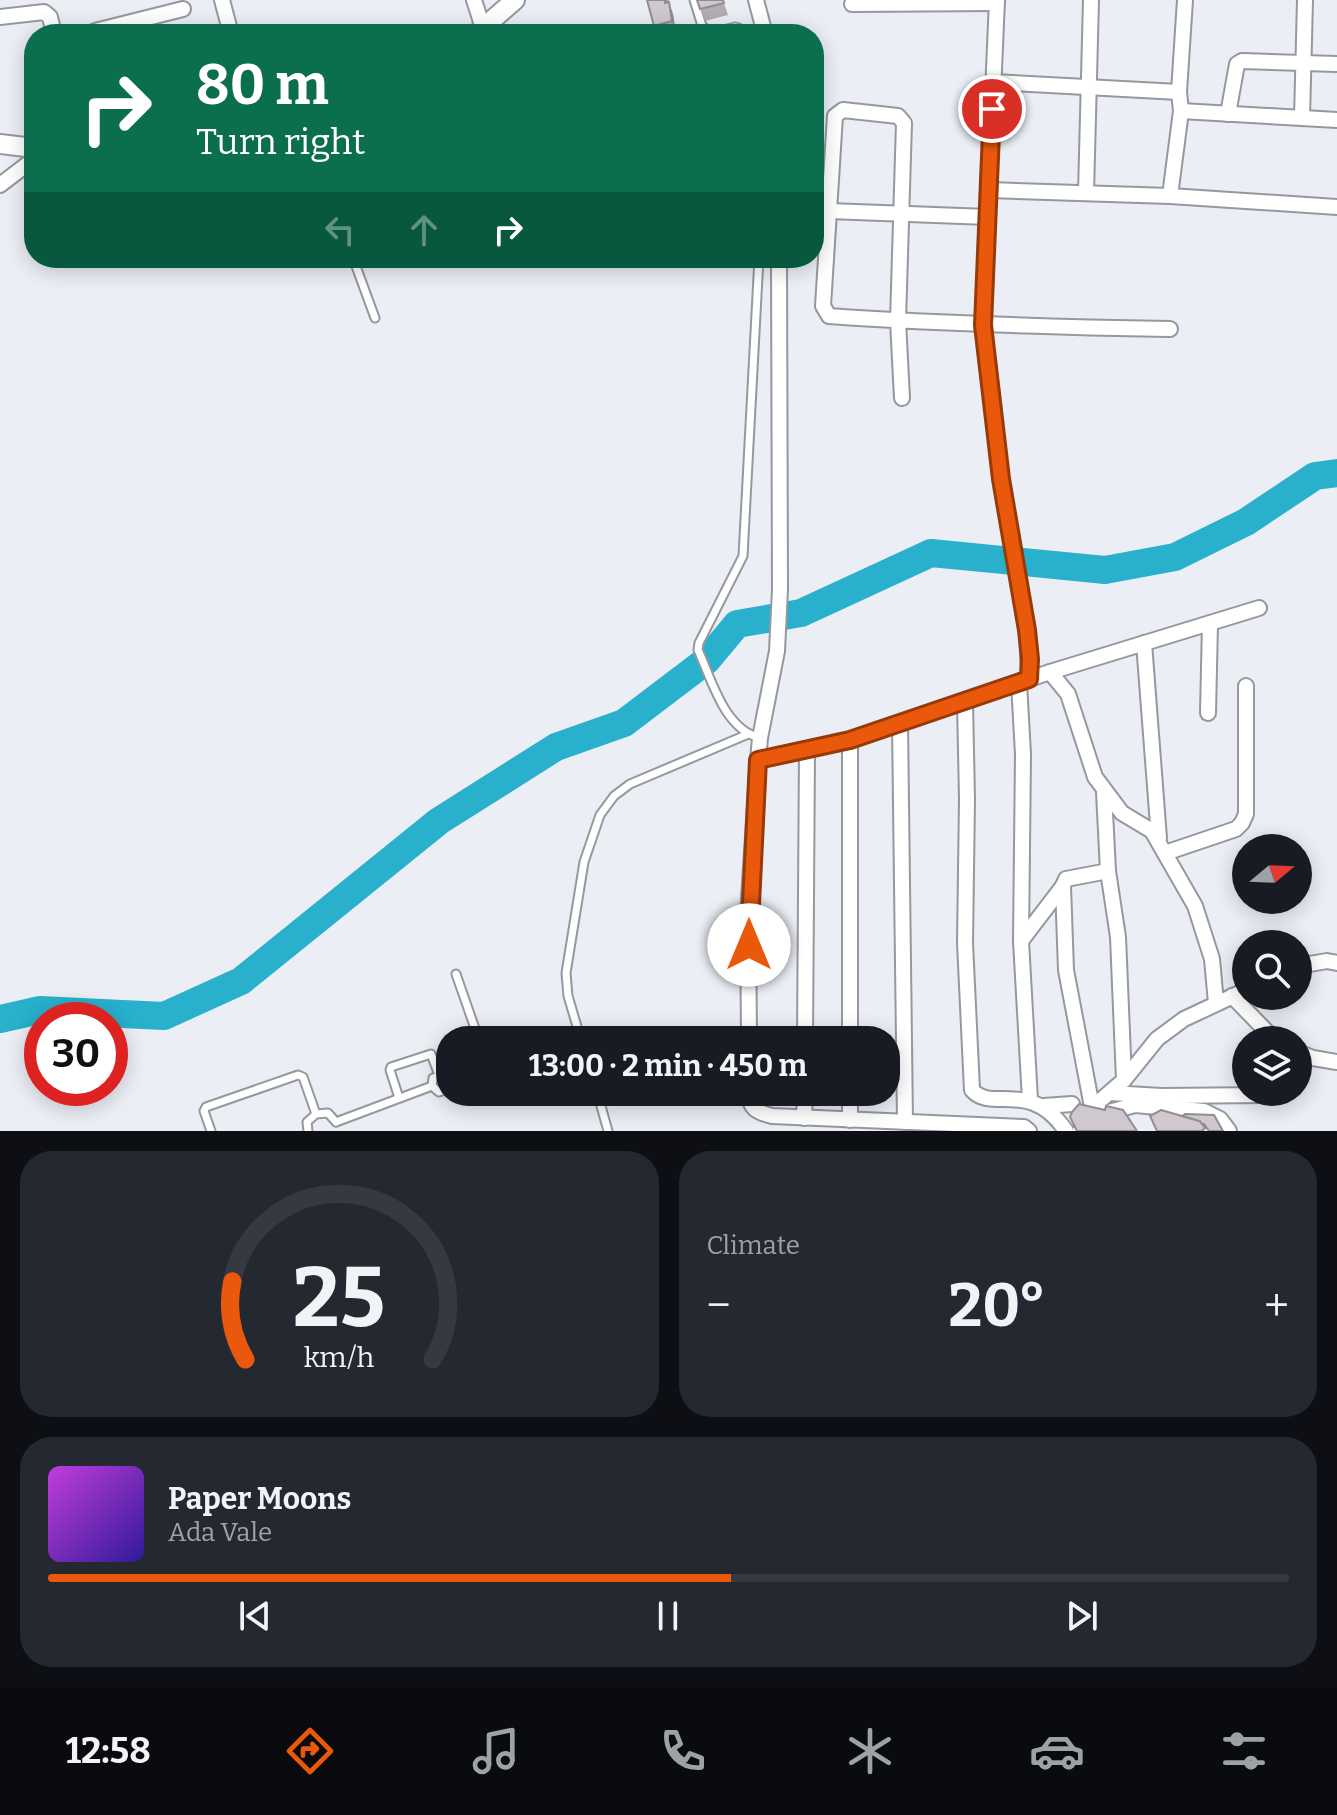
<!DOCTYPE html>
<meta charset="utf-8">
<style>
body{margin:0;font-family:Bitter,serif;background:#242831;color:#f1f3f6;height:100vh;display:flex;flex-direction:column;font-size:30px;white-space:nowrap}
*{box-sizing:border-box;margin:0}
p{font-size:26px;color:#9ea1a6}
.icon{flex:none;width:44px;height:44px;fill:none;stroke:currentColor;stroke-width:2;stroke-linecap:round;stroke-linejoin:round}
.map{position:relative;height:1131px;overflow:hidden}
.sheet{display:flex;flex-direction:column;gap:20px;padding:20px;background:#0d0f14;flex:1}
.sheet>*{flex:none}
.hud{position:absolute;left:24px;top:24px;width:800px;height:244px;border-radius:32px;box-shadow:0 4px 20px #0003;background:#0b6e4f;color:#fff;overflow:hidden}
.needle{width:52px;rotate:71deg}
.tools{position:absolute;left:1232px;top:834px;display:grid;gap:16px}
.tools a{display:grid;place-items:center;width:80px;height:80px;border-radius:50%;background:#171b24;box-shadow:0 4px 20px #0003;font-size:40px}
.speed{position:absolute;left:24px;top:1002px;display:flex;gap:16px;font-size:40px;font-weight:700;text-align:center}
.speed>*{display:grid;place-content:center;width:104px;height:104px;border-radius:50%;background:#171b24;box-shadow:0 4px 20px #0003;line-height:1}
.speed .limit{border:12px solid #d22;background:#fff;color:#111}
.pin{position:absolute;display:grid;place-items:center;width:68px;height:68px;color:#fff;margin:-34px;border:4px solid #fff;border-radius:50%;box-shadow:0 2px 8px #0007}
.me{position:absolute;width:88px;margin:-44px;rotate:0deg;stroke-linejoin:round;filter:drop-shadow(0 0 6px #0008)}
.turn{display:flex;align-items:center;gap:28px;height:168px;padding:0 40px;font-size:36px}
.turn .icon{width:104px;height:104px;stroke-width:2.5}
.turn b{display:block;font-size:56px;line-height:68px}
.lanes{display:flex;align-items:center;height:76px;padding:0 40px;background:#0003;justify-content:center;gap:40px;direction:ltr}
.lanes .off{opacity:.35}
.big{font-size:60px;font-weight:700;line-height:1.1}
.sheet .widget{flex:1;display:flex;flex-direction:column;justify-content:center;gap:12px;min-width:0;padding:0 28px;border-radius:32px;background:#242831}
.sheet .dial{align-items:center;gap:0}
.dial svg{height:208px;overflow:visible;fill:none;stroke:#363941;stroke-width:7;stroke-linecap:round;text-anchor:middle}
.dial text{fill:#f1f3f6;stroke:none}
.song{display:flex;align-items:center;gap:24px}
.cover{width:96px;height:96px;border-radius:12px;background:linear-gradient(135deg,hsl(290 70% 55%),hsl(250 70% 35%))}
.played{height:8px;border-radius:4px;background:linear-gradient(90deg,#ea580c 55%,#363941 55%)}
.keys{display:flex;justify-content:space-around;direction:ltr}
.heat{display:flex;justify-content:space-between;align-items:center;font-size:44px;direction:ltr}
.sheet .tiles{flex:1;display:grid;gap:20px;grid-template-columns:1fr 1fr}
.widget:last-child{grid-column:span 2}
.trip{position:absolute;left:436px;top:1026px;width:464px;height:80px;border-radius:32px;background:#171b24;box-shadow:0 4px 20px #0003;font-weight:700;line-height:80px;text-align:center}
.menu{display:flex;height:128px;justify-content:space-around;align-items:center;background:#090b0e;color:#9ea1a6}
.menu .icon{width:56px;height:56px}
.menu .active{color:#ea580c}
.menu b{font-size:36px;color:#f1f3f6}
.map>svg:first-child{display:block}
</style>
<div class="map">
<svg width="1337" height="1131" viewBox="0 0 1337 1131">
<rect width="100%" height="100%" fill="#ebeef5"/>
<g fill="none" stroke-linecap="round" stroke-linejoin="round">
<!-- river -->
<path stroke="#28b0cc" stroke-width="28" d="M0,1019l40,-9 124,6 77,-35 198,-160 117,-74 68,-24 83,-63 30,-36 64,-11 130,-60 174,17 70,-13 71,-35 69,-46 22,-3"/>
<defs>
<g id="service">
<path d="M694,0l9,29"/>
<path d="M700,34l5,-6 7,5 23,-6 4,1 3,6"/>
<path d="M353,258l22,60"/>
<path d="M759,258l-16,298 -44,87 -1,7c14,30 26,79 62,88"/>
<path d="M456,974l23,66"/>
<path d="M581,1040l-13,-44 -2,-23 18,-111 16,-47 14,-19 16,-12 116,-49"/>
<path d="M432,1086l7,6 11,-4"/>
<path d="M597,1092l11,39"/>
<path d="M399,1098l-9,-28 1,-3 40,-13 8,21"/>
<path d="M336,1122l96,-36 1,-8 13,-4 4,4"/>
<path d="M211,1131l-7,-20 2,-4 92,-32 5,2 13,37"/>
<path d="M308,1131l-1,-9 9,-8 12,-1 8,9"/>
</g>
<g id="minor">
<path d="M222,0l9,34"/>
<path d="M474,0l9,28"/>
<path d="M756,0l9,34"/>
<path d="M997,0l-14,325 18,154 26,151 2,49"/>
<path d="M852,4l145,-1"/>
<path d="M0,17l44,-5 6,5 4,17"/>
<path d="M93,34l2,-3 88,-22"/>
<path d="M993,82l186,10"/>
<path d="M1181,111l156,9"/>
<path d="M1228,114l9,-50 5,-3 95,3"/>
<path d="M1302,118l3,-118"/>
<path d="M0,185l34,-26"/>
<path d="M989,190l181,6 167,11"/>
<path d="M1086,193l5,-193"/>
<path d="M1170,196l11,-85 -2,-19 6,-92"/>
<path d="M829,211l159,6"/>
<path d="M902,398l-4,-77 6,-198 -6,-7 -55,-6 -8,6 -12,190 6,10c114,8 227,11 341,13"/>
<path d="M1144,643l15,195"/>
<path d="M1050,672l18,22 27,83 27,36 30,18 43,75 17,53 4,44"/>
<path d="M1019,683l4,71 -2,187 9,159"/>
<path d="M965,702l2,97 -2,144 7,147c20,23 58,-12 94,41"/>
<path d="M1208,713l2,-90"/>
<path d="M900,723l5,399"/>
<path d="M758,760l92,-20 200,-68 209,-64"/>
<path d="M1165,853l71,-24 6,-6 4,-9v-128"/>
<path d="M1021,941l42,-55"/>
<path d="M1298,966l29,-5 10,2"/>
<path d="M1232,996l43,44"/>
<path d="M749,1040l-1,-127 10,-153 2,-22 17,-87 3,-62 -1,-331"/>
<path d="M805,1040l2,-289"/>
<path d="M850,1040v-300"/>
<path d="M1298,1052l15,6 24,4"/>
<path d="M1124,1080l33,-41 27,-20 62,-29"/>
<path d="M749,1092c0,17 8,20 23,24l252,11 5,4"/>
<path d="M1110,1093l52,3 102,-1 7,-3"/>
<path d="M1044,1106l28,-2"/>
<path d="M1092,1107l-26,-137 -3,-84 3,-7 42,-8"/>
<path d="M804,1118l1,-26"/>
<path d="M1080,1118l44,-38 -6,-143 -10,-66 -4,-79"/>
<path d="M850,1120v-28"/>
<path d="M1080,1131l10,-14 45,-12 69,6 16,8 9,12"/>
</g>
<g id="tertiary">
<path d="M476,34l39,-34"/>
<path d="M0,144l34,4"/>
</g>
</defs>
<!-- service casing -->
<use href="#service" stroke="#95989e" stroke-width="11"/>
<!-- minor casing -->
<use href="#minor" stroke="#95989e" stroke-width="18"/>
<!-- tertiary casing -->
<use href="#tertiary" stroke="#95989e" stroke-width="22"/>
<!-- service -->
<use href="#service" stroke="#fff" stroke-width="7"/>
<!-- minor -->
<use href="#minor" stroke="#fff" stroke-width="14"/>
<!-- tertiary -->
<use href="#tertiary" stroke="#fff" stroke-width="18"/>
</g>
<!-- wall -->
<g fill="#b2adb2">
<path d="M647,0h22l-1,2 5,12 3,19 -19,1z"/>
<path d="M697,0h26l5,15 -23,6z"/>
</g>
<!-- shaded-wall -->
<path fill="#918d91" d="M665,0h2l2,5v-3l4,12 3,19z"/>
<!-- building -->
<g fill="#cfc9cf" stroke="#918d91" stroke-width="2">
<path d="M647,0h18v3l4,-1 3,19 -18,5z"/>
<path d="M697,0h26l1,3 -24,6z"/>
<path d="M1079,1104l26,6 1,-4 17,4 14,21h-60l-7,-14 2,-5z"/>
<path d="M1161,1110l39,11 5,7 -3,3h-45l-7,-15z"/>
<path d="M1185,1114l29,1 9,16h-14l-5,-7h-2l-2,-3 -18,-5z"/>
</g>
<g fill="none" stroke-linecap="round" stroke-linejoin="round">
<defs>
<path id="route" d="M749,945l9,-185 92,-20 179,-61 1,-20 -3,-29 -26,-151 -18,-154 9,-216"/>
</defs>
<!-- route casing -->
<use href="#route" stroke="#983908" stroke-width="20"/>
<!-- route -->
<use href="#route" stroke="#ea580c" stroke-width="14"/>
</g>
</svg>
<div class="tools">
<a><svg class="needle" viewBox="-14 -14 28 28"><path d="M0-13l5 13h-10z" fill="#e53935"/><path d="M0 13l5-13h-10z" fill="#9ea1a6"/></svg></a>
<a><svg class="icon" aria-label="search" viewBox="0 0 24 24"><circle cx="10" cy="10" r="6"/><path d="M15 15l6 6"/></svg></a>
<a><svg class="icon" aria-label="layers" viewBox="0 0 24 24"><path d="M12 4l9 5-9 5-9-5zM3 14l9 5 9-5"/></svg></a>
</div>
<div class="speed"><div class="limit">30</div></div>
<div class="pin" style="left:992px;top:109px;background:#d93025"><svg class="icon" aria-label="arrive" viewBox="0 0 24 24"><path d="M6 21V4h12l-3 4 3 4H6"/></svg></div>
<svg class="me" style="left:749px;top:945px" viewBox="-20 -20 40 40"><circle r="19" fill="#fff"/><path d="M0-13L10 11 0 6-10 11z" fill="#ea580c"/></svg>
<div class="trip">13:00 · 2 min · 450 m</div>
<div class="hud">
<div class="turn"><svg class="icon" aria-label="right" viewBox="0 0 24 24"><path d="M7 20v-9h11M14 6l5 5-5 5"/></svg><div><b>80 m</b>Turn right</div></div>
<div class="lanes"><svg class="icon off" aria-label="left" viewBox="0 0 24 24"><path d="M17 20v-9H6M10 6l-5 5 5 5"/></svg><svg class="icon off" aria-label="ahead" viewBox="0 0 24 24"><path d="M12 20V5M6 11l6-6 6 6"/></svg><svg class="icon" aria-label="right" viewBox="0 0 24 24"><path d="M7 20v-9h11M14 6l5 5-5 5"/></svg></div>
</div>
</div>
<section class="sheet">
<div class="tiles">
<div class="widget dial"><svg viewBox="0 0 100 80">
<path d="M14 69A42 42 0 1 1 86 69"/>
<path d="M14 69A42 42 0 0 1 9 39" stroke="#ea580c"/>
<text x="50" y="56" font-size="32" font-weight="700">25</text>
<text x="50" y="72" font-size="11">km/h</text>
</svg></div>
<div class="widget"><p>Climate</p>
<div class="heat"><a>−</a><b class="big">20°</b><a>+</a></div>
</div>
<div class="widget">
<div class="song"><i class="cover"></i><div><b>Paper Moons</b><p>Ada Vale</p></div></div>
<div class="played"></div>
<div class="keys"><svg class="icon" aria-label="previous" viewBox="0 0 24 24"><path d="M18 5L8 12l10 7zM5 5v14"/></svg><svg class="icon" aria-label="pause" viewBox="0 0 24 24"><path d="M8 5v14M16 5v14"/></svg><svg class="icon" aria-label="next" viewBox="0 0 24 24"><path d="M6 5l10 7-10 7zM19 5v14"/></svg></div>
</div>
</div>
</section>
<nav class="menu">
<b>12:58</b>
<svg class="icon active" aria-label="directions" viewBox="0 0 24 24"><path d="M12 3l9 9-9 9-9-9zM9 14v-3h6M13 9l2 2-2 2"/></svg>
<svg class="icon" aria-label="music" viewBox="0 0 24 24"><path d="M9 18V5l10-2v13"/><circle cx="6" cy="18" r="3"/><circle cx="16" cy="16" r="3"/></svg>
<svg class="icon" aria-label="phone" viewBox="0 0 24 24"><path d="M5 4h4l2 5-3 2q2 4 5 5l2-3 5 2v4C11 20 4 13 5 4z"/></svg>
<svg class="icon" aria-label="climate" viewBox="0 0 24 24"><path d="M12 3v18M4 7l16 10M4 17L20 7"/></svg>
<svg class="icon" aria-label="car" viewBox="0 0 24 24"><path d="M5 17H2v-5l4-1 3-4h7l3 4 3 1v5h-3M9 17h6M6 11h13"/><circle cx="7" cy="17" r="2"/><circle cx="17" cy="17" r="2"/></svg>
<svg class="icon" aria-label="filters" viewBox="0 0 24 24"><path d="M4 7h16M4 17h16"/><circle cx="9" cy="7" r="2"/><circle cx="15" cy="17" r="2"/></svg>
</nav>
